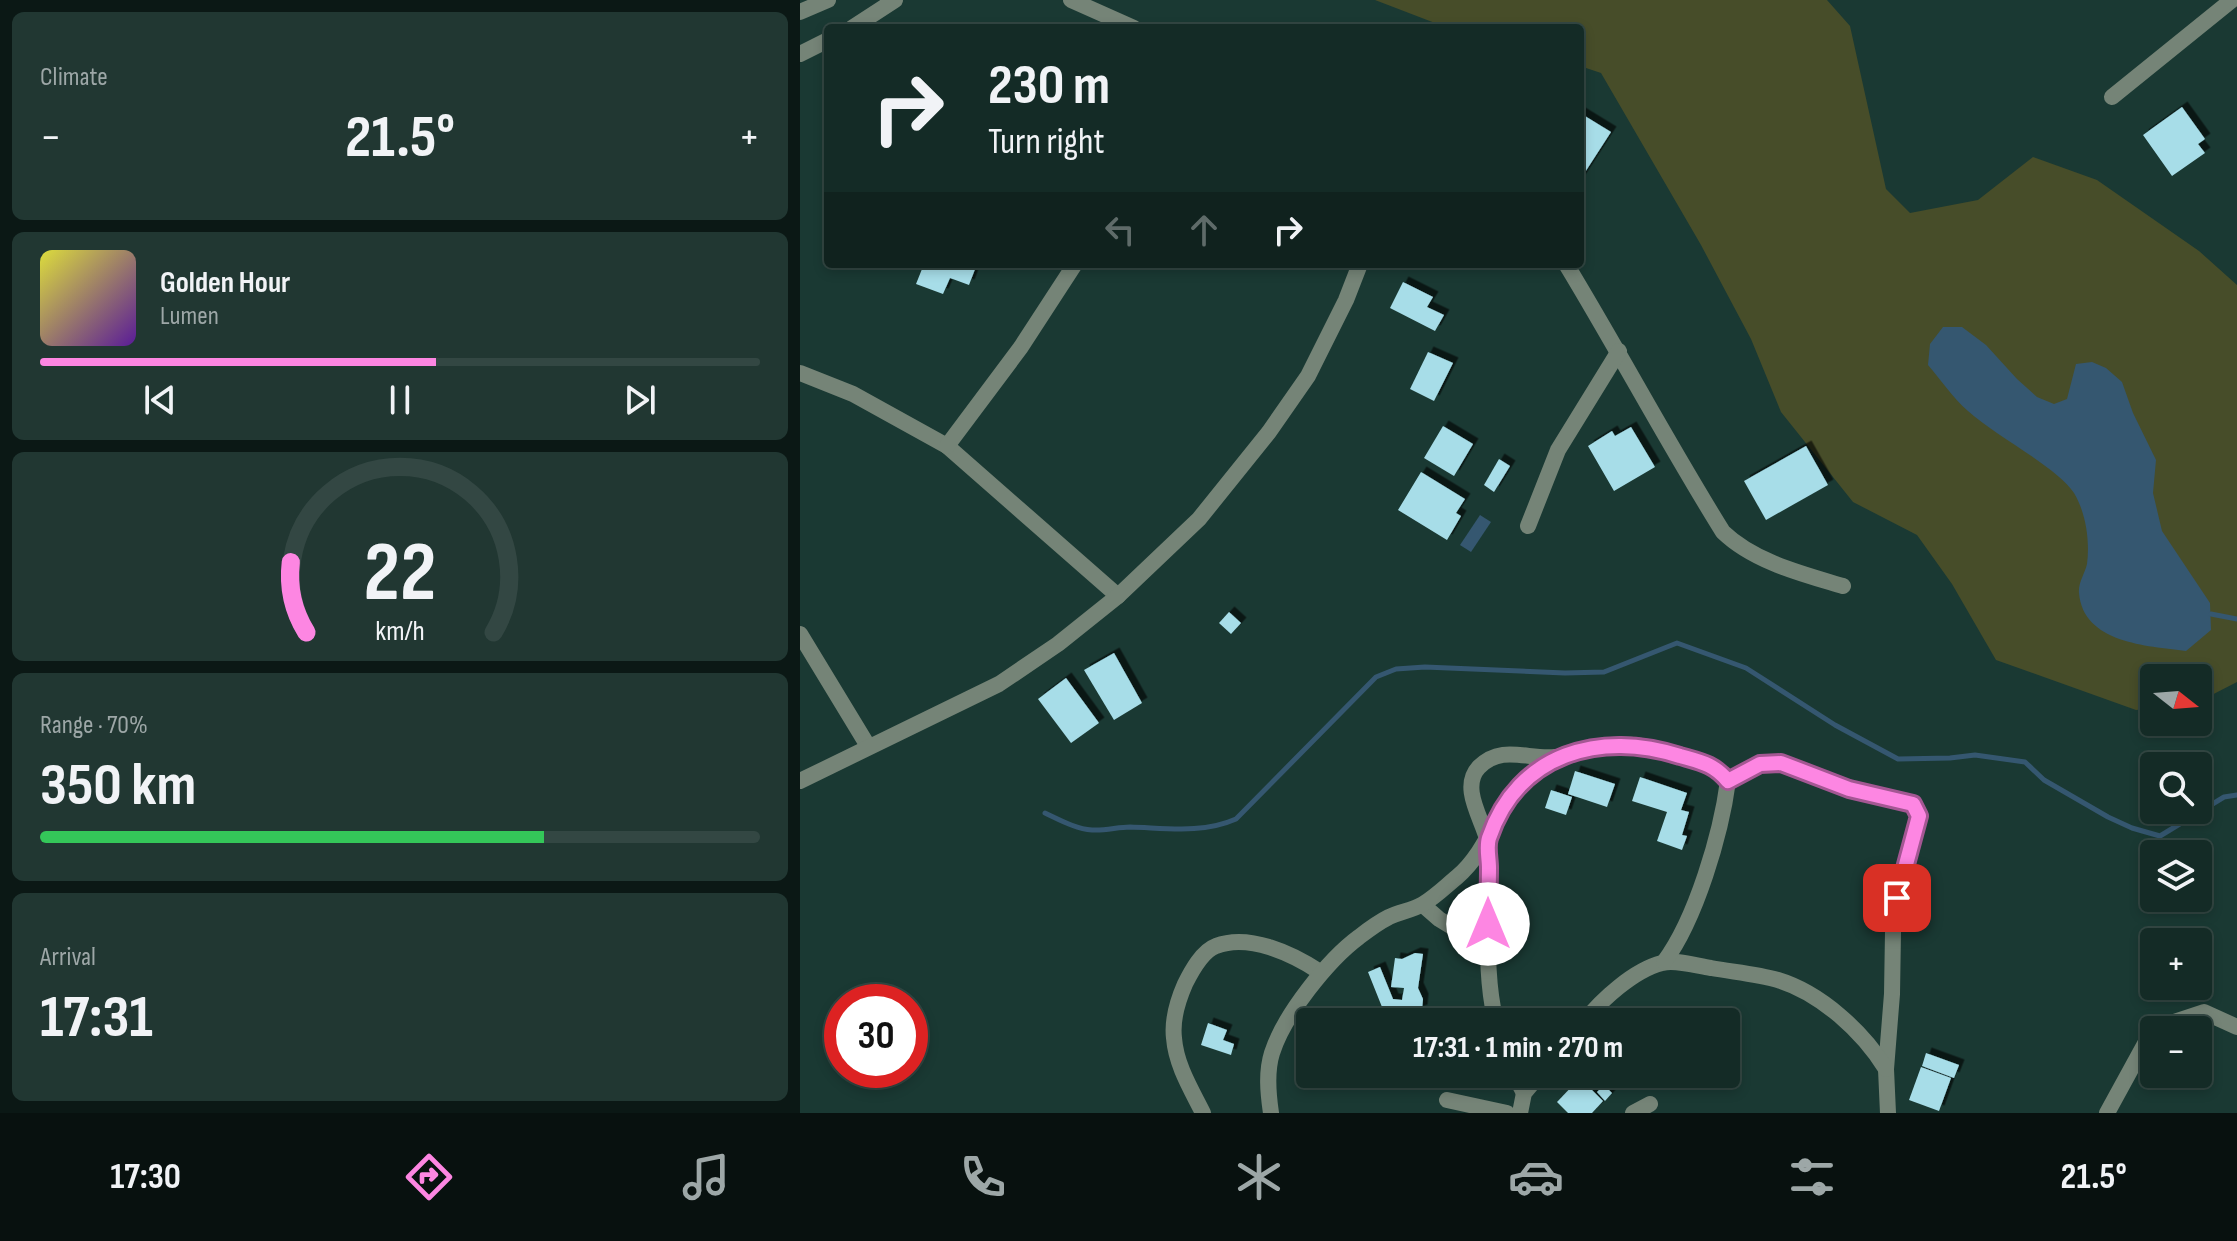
<!DOCTYPE html>
<meta charset="utf-8">
<style>
body{margin:0;font-family:"Sofia Sans Condensed",sans-serif;background:#213732;color:#f1f3f6;height:100vh;display:flex;flex-direction:column;font-size:30px;white-space:nowrap}
*{box-sizing:border-box;margin:0}
p{font-size:26px;color:#9da7a7}
.icon{flex:none;width:44px;height:44px;fill:none;stroke:currentColor;stroke-width:2;stroke-linecap:round;stroke-linejoin:round}
.map{position:relative;flex:1;overflow:hidden}
.panel{display:flex;flex-direction:column;gap:12px;padding:12px;background:#0b1815;width:800px}
.panel>*{flex:none}
.guide{position:absolute;left:24px;top:24px;width:760px;height:244px;border-radius:8px;box-shadow:0 4px 12px #0003,0 0 0 2px #334743;background:#142b26;color:#f1f3f6;overflow:hidden}
.needle{width:52px;rotate:107deg}
.fabs{position:absolute;left:1340px;top:664px;display:grid;gap:16px}
.fabs a{display:grid;place-items:center;width:72px;height:72px;border-radius:8px;background:#142b26;box-shadow:0 4px 12px #0003,0 0 0 2px #334743;font-size:40px}
.speed{position:absolute;left:24px;top:984px;display:flex;gap:16px;font-size:40px;font-weight:700;text-align:center}
.speed>*{display:grid;place-content:center;width:104px;height:104px;border-radius:50%;background:#142b26;box-shadow:0 4px 12px #0003,0 0 0 2px #334743;line-height:1}
.speed .limit{border:12px solid #d22;background:#fff;color:#111}
.pin{position:absolute;display:grid;place-items:center;width:68px;height:68px;color:#fff;margin:-34px;border-radius:16px;box-shadow:0 4px 12px #0006}
.me{position:absolute;width:88px;margin:-44px;rotate:0deg;stroke-linejoin:round;filter:drop-shadow(0 0 6px #0008)}
.turn{display:flex;align-items:center;gap:28px;height:168px;padding:0 32px;font-size:36px}
.turn .icon{width:104px;height:104px;stroke-width:2.5}
.turn b{display:block;font-size:56px;line-height:68px}
.lanes{display:flex;align-items:center;height:76px;padding:0 32px;background:#0003;justify-content:center;gap:40px;direction:ltr}
.lanes .off{opacity:.35}
.big{font-size:60px;font-weight:700;line-height:1.1}
.panel .card{flex:1;display:flex;flex-direction:column;justify-content:center;gap:12px;min-width:0;padding:0 28px;border-radius:12px;background:#213732}
.panel .dial{align-items:center;gap:0}
.dial svg{height:208px;overflow:visible;fill:none;stroke:#334743;stroke-width:7;stroke-linecap:round;text-anchor:middle}
.dial text{fill:#f1f3f6;stroke:none}
.song{display:flex;align-items:center;gap:24px}
.cover{width:96px;height:96px;border-radius:12px;background:linear-gradient(135deg,hsl(60 70% 55%),hsl(270 70% 35%))}
.played{height:8px;border-radius:4px;background:linear-gradient(90deg,#fd86e2 55%,#334743 55%)}
.keys{display:flex;justify-content:space-around;direction:ltr}
.heat{display:flex;justify-content:space-between;align-items:center;font-size:44px;direction:ltr}
.charge{height:12px;border-radius:6px;background:linear-gradient(90deg,#34c759 70%,#334743 0)}
.trip{position:absolute;left:496px;top:1008px;width:444px;height:80px;border-radius:8px;background:#142b26;box-shadow:0 4px 12px #0003,0 0 0 2px #334743;font-weight:700;line-height:80px;text-align:center}
.tab-bar{display:flex;height:128px;justify-content:space-around;align-items:center;background:#08110f;color:#9da7a7}
.tab-bar .icon{width:56px;height:56px}
.tab-bar .on{color:#fd86e2}
.tab-bar b{font-size:36px;color:#f1f3f6}
main{display:flex;flex:1;min-height:0}
.map>svg:first-child{display:block}
</style>
<main>
<section class="panel">
<div class="card"><p>Climate</p>
<div class="heat"><a>−</a><b class="big">21.5°</b><a>+</a></div>
</div>
<div class="card">
<div class="song"><i class="cover"></i><div><b>Golden Hour</b><p>Lumen</p></div></div>
<div class="played"></div>
<div class="keys"><svg class="icon" aria-label="previous" viewBox="0 0 24 24"><path d="M18 5L8 12l10 7zM5 5v14"/></svg><svg class="icon" aria-label="pause" viewBox="0 0 24 24"><path d="M8 5v14M16 5v14"/></svg><svg class="icon" aria-label="next" viewBox="0 0 24 24"><path d="M6 5l10 7-10 7zM19 5v14"/></svg></div>
</div>
<div class="card dial"><svg viewBox="0 0 100 80">
<path d="M14 69A42 42 0 1 1 86 69"/>
<path d="M14 69A42 42 0 0 1 8 42" stroke="#fd86e2"/>
<text x="50" y="56" font-size="32" font-weight="700">22</text>
<text x="50" y="72" font-size="11">km/h</text>
</svg></div>
<div class="card"><p>Range · 70%</p><b class="big">350 km</b><div class="charge"></div></div>
<div class="card"><p>Arrival</p><b class="big">17:31</b></div>
</section>
<div class="map">
<svg width="1437" height="1113" viewBox="0 0 1437 1113">
<defs>
<filter id="shadow"><feDropShadow dx="5.5" dy="-5.5" stdDeviation="0" flood-color="#0009"/></filter>
</defs>
<rect width="100%" height="100%" fill="#1a3933"/>
<!-- green -->
<path fill="#474d29" d="M575,0h452l23,26 36,163 24,24 68,-13 55,-43 64,23 102,71 38,34v397l-39,20v-24h-44v30l-18,2 -140,-50 -44,-76 -35,-49 -64,-33 -72,-90 -30,-73 -50,-94 -100,-172 -21,-7v-38h-132z"/>
<!-- water -->
<g fill="#355770">
<path d="M1143,327h19l24,18 31,34 20,18 17,7 13,-5 9,-35 16,-2 14,6 16,14 11,31 23,47 -3,33 9,38 48,72 1,27 -25,21c-39,-5 -103,-8 -107,-58 -1,-10 6,-20 8,-29 3,-23 -1,-51 -13,-71 -17,-26 -80,-58 -106,-82 -15,-13 -27,-31 -40,-46l2,-21z"/>
<path d="M680,515l11,7 -20,30 -11,-7z"/>
</g>
<g fill="none" stroke-linecap="round" stroke-linejoin="round">
<!-- stream -->
<g stroke="#355770" stroke-width="5">
<path d="M1411,614l26,5"/>
<path d="M245,813c15,7 31,16 47,17 13,1 26,-3 38,-3 36,1 72,7 106,-8l140,-142 20,-8 29,-2 140,6 39,-1 73,-29 69,25 89,57 63,34 52,-1 25,-3 50,7 19,18 64,37 24,11 28,8 64,-39 13,-2"/>
</g>
</g>
<!-- building -->
<g fill="#a7dde8" filter="url(#shadow)">
<path d="M1382,107l23,32 -7,5 7,9 -33,23 -29,-41z"/>
<path d="M780,113l31,19 -31,48z"/>
<path d="M124,264h53l-8,21 -19,-7 -7,16 -27,-10z"/>
<path d="M603,282l30,15 -6,10 17,8 -9,16 -45,-23z"/>
<path d="M628,352l25,11 -19,38 -24,-12z"/>
<path d="M643,426l30,18 -19,32 -30,-18z"/>
<path d="M831,427l24,40 -41,24 -26,-45 24,-15 3,5z"/>
<path d="M1006,446l22,39 -62,35 -22,-39z"/>
<path d="M699,459l11,7 -16,26 -10,-7z"/>
<path d="M621,472l44,27 -9,14 5,3 -14,24 -49,-30z"/>
<path d="M429,612l12,11 -10,11 -12,-11z"/>
<path d="M314,653l28,50 -28,17 -30,-50z"/>
<path d="M266,678l33,45 -28,20 -33,-44z"/>
<path d="M775,771l40,13 -8,23 -39,-13z"/>
<path d="M840,777l47,16 -6,17 8,2 -7,23 5,1 -5,14 -25,-9 10,-29 -35,-11z"/>
<path d="M751,790l21,7 -6,18 -21,-7z"/>
<path d="M615,953l8,1 -5,34 5,11 -1,11 -34,12 -20,-50 12,-5 13,32 9,1 2,-12 -13,-1 4,-29 7,1z"/>
<path d="M408,1023l19,7 -4,10 11,4 -3,11 -30,-10z"/>
<path d="M1126,1053l33,12 -5,13 -32,-12z"/>
<path d="M1121,1067l30,11 -12,33 -30,-11z"/>
<path d="M780,1078l23,23 -11,12h-24l-11,-11z"/>
<path d="M804,1085l8,8 -7,8 -8,-9z"/>
</g>
<g fill="none" stroke-linecap="round" stroke-linejoin="round">
<!-- street -->
<g stroke="#758477" stroke-width="16">
<path d="M271,0l63,28"/>
<path d="M0,12l28,-12"/>
<path d="M52,28l43,-28"/>
<path d="M0,54l28,-14"/>
<path d="M1312,97l120,-97"/>
<path d="M766,264c54,89 102,180 157,268 31,30 80,42 120,54"/>
<path d="M0,373l53,21 94,52 171,150"/>
<path d="M147,446l74,-99 54,-83"/>
<path d="M728,526l30,-76 61,-99"/>
<path d="M0,634l68,112"/>
<path d="M0,781l199,-97 59,-40 60,-48 81,-77 70,-87 39,-56 38,-76 14,-36"/>
<path d="M928,781l32,-17 21,-1 68,26 64,15 6,12 -22,82 -4,34 -1,62 -6,75 2,44"/>
<path d="M623,905l16,14 49,30"/>
<path d="M696,1022c-10,-39 -8,-83 -8,-123 1,-19 3,-38 0,-56 -4,-22 -29,-55 -9,-76 23,-23 49,-7 76,-10"/>
<path d="M784,1022c17,-22 50,-52 78,-59 13,-4 35,3 49,5 22,4 46,6 67,12 43,13 85,52 108,89"/>
<path d="M714,1074l10,19"/>
<path d="M647,1100l60,13"/>
<path d="M403,1113c-12,-24 -27,-48 -29,-75 -2,-17 4,-38 11,-54 6,-12 17,-33 31,-38 33,-13 77,8 104,26"/>
<path d="M471,1113c-3,-20 -5,-41 1,-60 12,-38 56,-93 87,-116 9,-7 20,-15 30,-20 11,-5 24,-7 34,-13 12,-7 23,-18 34,-27 27,-23 37,-57 57,-85 30,-42 96,-55 144,-43 24,6 54,12 70,32 -7,53 -32,138 -64,181"/>
<path d="M720,1113l4,-20 16,-19"/>
<path d="M833,1113l17,-9"/>
<path d="M1307,1113l46,-84 51,-17 33,15"/>
</g>
</g>
<g fill="none" stroke-linecap="round" stroke-linejoin="round">
<defs>
<path id="route" d="M688,924c0,-19 1,-37 1,-56 0,-10 -3,-21 0,-30 29,-85 112,-108 191,-82 21,6 34,8 48,25l32,-17 21,-1 68,26 64,15 6,12 -22,82"/>
</defs>
<!-- route casing -->
<use href="#route" stroke="#a45793" stroke-width="20"/>
<!-- route -->
<use href="#route" stroke="#fd86e2" stroke-width="14"/>
</g>
</svg>
<div class="fabs">
<a><svg class="needle" viewBox="-14 -14 28 28"><path d="M0-13l5 13h-10z" fill="#e53935"/><path d="M0 13l5-13h-10z" fill="#9da7a7"/></svg></a>
<a><svg class="icon" aria-label="search" viewBox="0 0 24 24"><circle cx="10" cy="10" r="6"/><path d="M15 15l6 6"/></svg></a>
<a><svg class="icon" aria-label="layers" viewBox="0 0 24 24"><path d="M12 4l9 5-9 5-9-5zM3 14l9 5 9-5"/></svg></a>
<a>+</a>
<a>−</a>
</div>
<div class="speed"><div class="limit">30</div></div>
<div class="pin" style="left:1097px;top:898px;background:#d93025"><svg class="icon" aria-label="arrive" viewBox="0 0 24 24"><path d="M6 21V4h12l-3 4 3 4H6"/></svg></div>
<svg class="me" style="left:688px;top:924px" viewBox="-20 -20 40 40"><circle r="19" fill="#fff"/><path d="M0-13L10 11 0 6-10 11z" fill="#fd86e2"/></svg>
<div class="trip">17:31 · 1 min · 270 m</div>
<div class="guide">
<div class="turn"><svg class="icon" aria-label="right" viewBox="0 0 24 24"><path d="M7 20v-9h11M14 6l5 5-5 5"/></svg><div><b>230 m</b>Turn right</div></div>
<div class="lanes"><svg class="icon off" aria-label="left" viewBox="0 0 24 24"><path d="M17 20v-9H6M10 6l-5 5 5 5"/></svg><svg class="icon off" aria-label="ahead" viewBox="0 0 24 24"><path d="M12 20V5M6 11l6-6 6 6"/></svg><svg class="icon" aria-label="right" viewBox="0 0 24 24"><path d="M7 20v-9h11M14 6l5 5-5 5"/></svg></div>
</div>
</div>
</main>
<nav class="tab-bar">
<b>17:30</b>
<svg class="icon on" aria-label="directions" viewBox="0 0 24 24"><path d="M12 3l9 9-9 9-9-9zM9 14v-3h6M13 9l2 2-2 2"/></svg>
<svg class="icon" aria-label="music" viewBox="0 0 24 24"><path d="M9 18V5l10-2v13"/><circle cx="6" cy="18" r="3"/><circle cx="16" cy="16" r="3"/></svg>
<svg class="icon" aria-label="phone" viewBox="0 0 24 24"><path d="M5 4h4l2 5-3 2q2 4 5 5l2-3 5 2v4C11 20 4 13 5 4z"/></svg>
<svg class="icon" aria-label="climate" viewBox="0 0 24 24"><path d="M12 3v18M4 7l16 10M4 17L20 7"/></svg>
<svg class="icon" aria-label="car" viewBox="0 0 24 24"><path d="M5 17H2v-5l4-1 3-4h7l3 4 3 1v5h-3M9 17h6M6 11h13"/><circle cx="7" cy="17" r="2"/><circle cx="17" cy="17" r="2"/></svg>
<svg class="icon" aria-label="filters" viewBox="0 0 24 24"><path d="M4 7h16M4 17h16"/><circle cx="9" cy="7" r="2"/><circle cx="15" cy="17" r="2"/></svg>
<b>21.5°</b>
</nav>
